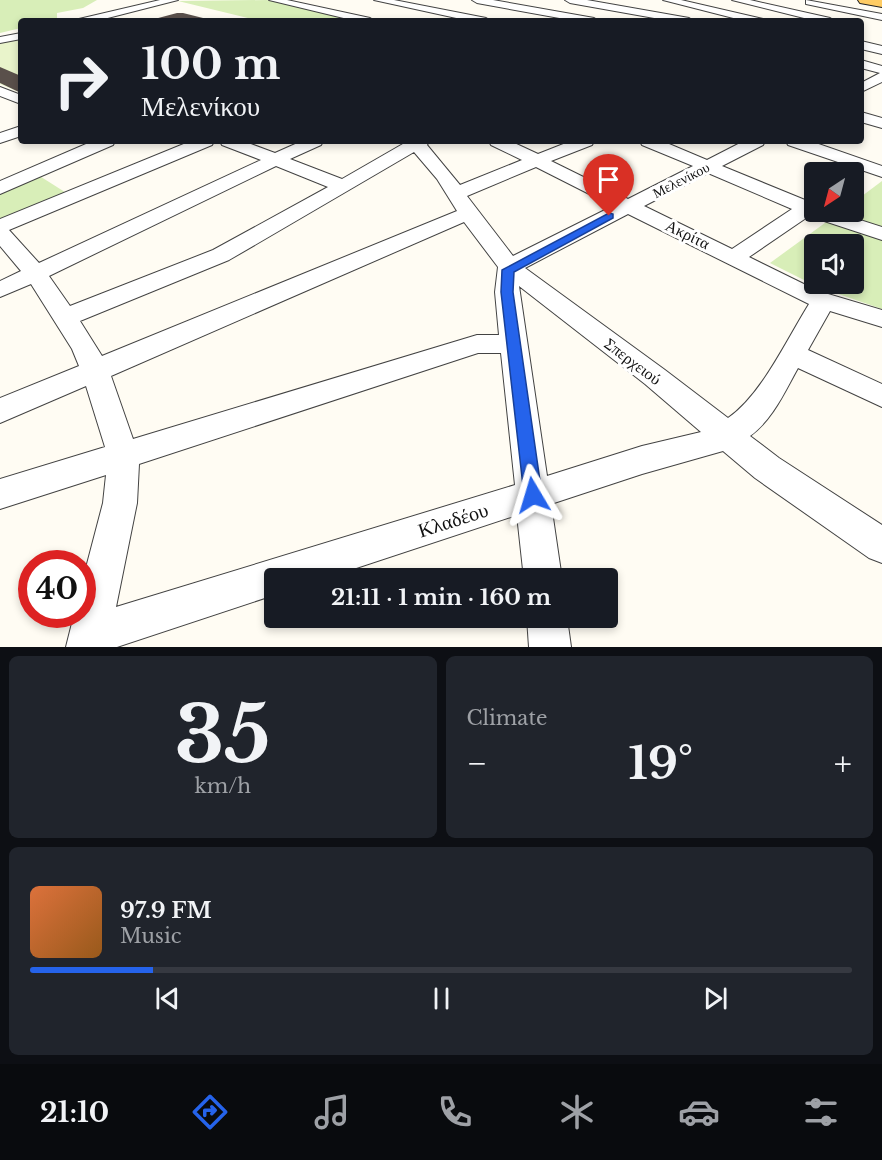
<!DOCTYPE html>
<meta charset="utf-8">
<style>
body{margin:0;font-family:"Libre Baskerville",serif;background:#20242c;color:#f1f3f6;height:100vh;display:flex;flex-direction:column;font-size:22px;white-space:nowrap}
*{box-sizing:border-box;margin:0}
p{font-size:20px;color:#9ea1a6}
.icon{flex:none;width:33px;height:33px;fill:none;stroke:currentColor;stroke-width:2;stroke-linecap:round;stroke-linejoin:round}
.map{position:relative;height:647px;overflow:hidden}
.panel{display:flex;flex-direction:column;gap:9px;padding:9px;background:#0d0f14;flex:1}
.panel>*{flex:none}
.top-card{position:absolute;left:18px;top:18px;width:846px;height:126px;border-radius:6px;box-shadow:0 3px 9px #0003;background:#171b24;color:#f1f3f6;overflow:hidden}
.needle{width:39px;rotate:216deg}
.buttons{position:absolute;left:804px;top:162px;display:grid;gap:12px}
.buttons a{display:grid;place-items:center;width:60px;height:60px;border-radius:6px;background:#171b24;box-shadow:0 3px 9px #0003;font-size:30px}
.speed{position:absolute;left:18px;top:550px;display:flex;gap:12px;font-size:30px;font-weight:700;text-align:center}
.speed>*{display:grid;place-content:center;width:78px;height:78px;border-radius:50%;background:#171b24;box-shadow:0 3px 9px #0003;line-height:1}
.speed .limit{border:9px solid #d22;background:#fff;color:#111}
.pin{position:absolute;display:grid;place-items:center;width:51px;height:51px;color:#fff;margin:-62px -26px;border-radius:50% 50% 50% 0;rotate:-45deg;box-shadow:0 0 6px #0007}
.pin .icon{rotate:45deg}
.me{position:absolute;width:66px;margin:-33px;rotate:353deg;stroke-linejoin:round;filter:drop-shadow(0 0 4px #0008)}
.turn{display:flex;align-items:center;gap:21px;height:126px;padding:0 24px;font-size:27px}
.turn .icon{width:78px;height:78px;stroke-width:2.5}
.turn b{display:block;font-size:42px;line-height:51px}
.big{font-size:45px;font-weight:700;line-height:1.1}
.panel .card{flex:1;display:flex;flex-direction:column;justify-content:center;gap:9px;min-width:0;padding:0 21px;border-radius:9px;background:#20242c}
.panel .dial{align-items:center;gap:0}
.dial b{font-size:78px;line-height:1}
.song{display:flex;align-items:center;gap:18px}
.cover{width:72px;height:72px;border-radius:9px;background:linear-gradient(135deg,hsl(20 70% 55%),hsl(30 70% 35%))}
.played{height:6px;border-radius:3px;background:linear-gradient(90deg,#2563eb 15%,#363941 15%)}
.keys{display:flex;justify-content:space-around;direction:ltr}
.heat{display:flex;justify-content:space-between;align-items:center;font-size:33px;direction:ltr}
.panel .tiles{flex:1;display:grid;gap:9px;grid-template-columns:1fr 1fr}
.card:last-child{grid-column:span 2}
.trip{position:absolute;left:264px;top:568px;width:354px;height:60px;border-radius:6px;background:#171b24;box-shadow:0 3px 9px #0003;font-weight:700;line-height:60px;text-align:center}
.tabs{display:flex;height:96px;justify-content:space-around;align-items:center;background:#090b0e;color:#9ea1a6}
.tabs .icon{width:42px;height:42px}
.tabs .current{color:#2563eb}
.tabs b{font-size:27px;color:#f1f3f6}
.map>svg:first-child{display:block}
</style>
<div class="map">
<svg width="882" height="647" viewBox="0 0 882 647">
<rect width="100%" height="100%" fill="#fffcf3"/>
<!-- green -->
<g fill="#d8eeb8" fill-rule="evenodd">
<path d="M0,0h97l-14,8 -26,5v7l-36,1v7l-21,5z"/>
<path d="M267,0l88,20 -95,1 -82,-20z"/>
<path d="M38,175l30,19 -68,27v-30z"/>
<path d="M882,181v128l-64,-22 -48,-24 70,-51h14v-10zM814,244h40v40h-40z"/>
</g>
<!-- pitch -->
<path fill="#e9f4cb" d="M21,37v56l-21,-9v-42z"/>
<!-- building -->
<g fill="#5a504b">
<path d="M177,13h6l32,8h-28l-12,-3 -28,3z"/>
<path d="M0,67l21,9v17l-21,-10z"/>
</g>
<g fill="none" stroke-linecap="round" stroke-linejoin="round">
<defs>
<g id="minor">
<path d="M160,0h18l-82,21h-18l1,-2z"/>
<path d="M269,0h18l83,18 5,3h-19z"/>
<path d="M374,0h20l92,18 5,3h-21z"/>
<path d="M472,0h21l101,18 5,3h-23l-99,-18z"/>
<path d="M565,0h22l102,18 5,3h-23l-101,-18z"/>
<path d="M663,0h18l82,19 1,2h-19z"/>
<path d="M732,0h18l80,18 5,3h-19z"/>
<path d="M806,0l76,14v6l-76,-16z"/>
<path d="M21,33v6l-21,4v-6z"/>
<path d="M861,41l21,5v8l-21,-5z"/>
<path d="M861,60l21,6v16l-21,10v-9l19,-10 -19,-5z"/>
<path d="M0,87l21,8v9l-21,-8z"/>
<path d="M861,112l21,6v10l-21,-6z"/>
<path d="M21,126v10l-21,7v-10z"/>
<path d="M93,141h22l-2,4 -113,49v-13z"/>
<path d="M191,141h23l-2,4 -203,85 30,33 222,-103 -39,-15 -2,-4h23l32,12 27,-12h21l-2,4 -31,14 52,20 66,-38h21l-2,4 33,40 62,-25 -31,-15 -2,-4h21l28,13 33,-13h23l-2,4 -41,16 77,38 65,-33 -51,-21 -2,-4h22l45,19 37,-19h21l-2,4 -41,21 83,34 9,-3v15h21l47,15v13l-73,-24 -60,41 69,34 64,19v17l-52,-16 -22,39 74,34v23l-84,-39c-14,25 -25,51 -48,68l29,22 103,67v38l-13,-5 -114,-80 -32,-27 -81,23 -91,30 11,75h-38l-7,-64 -194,64h-49v16l-157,52h-51l8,-32h8v-32l21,-80 3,-28 -106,34v-30l105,-32 -19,-61 -86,37v-25l79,-32 -7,-17 -41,-65 -31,13v-16l21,-10 -21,-25v-27zM414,152l23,27 20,32 -355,145 -22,-35 149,-61zM276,166l52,21 -115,63 -143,56 -21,-30zM536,167l77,39 -100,50 -46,-60zM708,173l84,36 -60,40 -88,-43zM628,214l181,90c-22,35 -48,92 -81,114l-63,-48 -140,-102zM464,222l34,45 -3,25 4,43h-22l-344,104 -22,-63zM519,286l126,98 56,48 -59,14 -95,30zM478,353h23l14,132 -399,122 21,-104 2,-39z"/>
<path d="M786,141h24l72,25v11l-94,-32z"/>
<path d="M527,618h40l4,29h-42z"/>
</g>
<path id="major" d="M858,0h24v7l-22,-4z"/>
</defs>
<!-- minor casing -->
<use href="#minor" stroke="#434343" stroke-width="2"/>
<!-- major casing -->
<use href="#major" stroke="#212121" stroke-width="2"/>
<!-- minor -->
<use href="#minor" fill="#fff" fill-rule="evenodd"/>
<!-- major -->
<use href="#major" fill="#ffcc63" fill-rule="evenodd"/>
</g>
<!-- route -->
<path fill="#2563eb" stroke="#184099" stroke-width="1.5" d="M609,213l4,1v4l-99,54 -1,20 29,203 -2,6 -7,2 -6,-2 -3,-6 -23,-203 1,-22z"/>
<g text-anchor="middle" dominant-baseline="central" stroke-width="6" stroke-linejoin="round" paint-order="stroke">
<!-- far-street labels -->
<g font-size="14" fill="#101010" stroke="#fff">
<text transform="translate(681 180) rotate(-27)">Μελενίκου</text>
</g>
<!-- street labels -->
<g font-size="16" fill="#101010" stroke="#fff">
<text transform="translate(688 234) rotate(26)">Ακρίτα</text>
<text transform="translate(633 361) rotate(37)">Σπερχειού</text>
</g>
<!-- near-street labels -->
<g font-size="20" fill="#101010" stroke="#fff">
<text transform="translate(453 520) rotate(-18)">Κλαδέου</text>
</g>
</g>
</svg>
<div class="buttons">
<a><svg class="needle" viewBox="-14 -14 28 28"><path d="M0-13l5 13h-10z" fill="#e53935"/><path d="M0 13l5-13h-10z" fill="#9ea1a6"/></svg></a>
<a><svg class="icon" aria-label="sound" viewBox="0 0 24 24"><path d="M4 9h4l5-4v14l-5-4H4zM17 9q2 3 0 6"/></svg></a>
</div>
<div class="speed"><div class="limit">40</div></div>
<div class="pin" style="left:609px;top:216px;background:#d93025"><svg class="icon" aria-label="arrive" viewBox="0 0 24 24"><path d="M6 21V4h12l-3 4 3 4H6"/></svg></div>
<svg class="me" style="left:533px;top:495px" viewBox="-20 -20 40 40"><path d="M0-17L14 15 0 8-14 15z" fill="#2563eb" stroke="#fff" stroke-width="4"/></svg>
<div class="trip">21:11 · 1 min · 160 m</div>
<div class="top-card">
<div class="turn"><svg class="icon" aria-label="right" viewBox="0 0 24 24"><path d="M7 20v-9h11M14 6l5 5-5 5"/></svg><div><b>100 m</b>Μελενίκου</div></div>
</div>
</div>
<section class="panel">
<div class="tiles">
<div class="card dial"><b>35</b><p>km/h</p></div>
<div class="card"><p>Climate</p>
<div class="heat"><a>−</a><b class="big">19°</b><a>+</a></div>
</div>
<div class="card">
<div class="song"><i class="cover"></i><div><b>97.9 FM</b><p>Music</p></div></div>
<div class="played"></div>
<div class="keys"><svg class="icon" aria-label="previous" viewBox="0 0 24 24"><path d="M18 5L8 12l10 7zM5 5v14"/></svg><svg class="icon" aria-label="pause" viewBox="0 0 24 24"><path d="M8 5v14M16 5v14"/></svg><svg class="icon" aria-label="next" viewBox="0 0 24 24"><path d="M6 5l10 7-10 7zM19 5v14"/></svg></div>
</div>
</div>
</section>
<nav class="tabs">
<b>21:10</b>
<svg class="icon current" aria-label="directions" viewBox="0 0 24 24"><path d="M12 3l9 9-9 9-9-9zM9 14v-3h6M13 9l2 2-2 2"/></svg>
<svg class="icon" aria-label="music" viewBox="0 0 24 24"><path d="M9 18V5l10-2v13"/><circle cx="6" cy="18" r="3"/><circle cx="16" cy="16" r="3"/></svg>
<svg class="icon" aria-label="phone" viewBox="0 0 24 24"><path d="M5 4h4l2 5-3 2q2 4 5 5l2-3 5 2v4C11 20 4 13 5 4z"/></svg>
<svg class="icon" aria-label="climate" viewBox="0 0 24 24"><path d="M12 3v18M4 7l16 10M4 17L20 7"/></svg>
<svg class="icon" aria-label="car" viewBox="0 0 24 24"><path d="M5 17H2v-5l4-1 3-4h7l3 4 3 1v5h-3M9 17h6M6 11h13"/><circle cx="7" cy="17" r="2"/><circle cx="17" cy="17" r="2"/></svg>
<svg class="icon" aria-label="filters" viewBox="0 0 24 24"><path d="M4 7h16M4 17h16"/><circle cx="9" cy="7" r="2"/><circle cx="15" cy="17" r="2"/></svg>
</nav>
